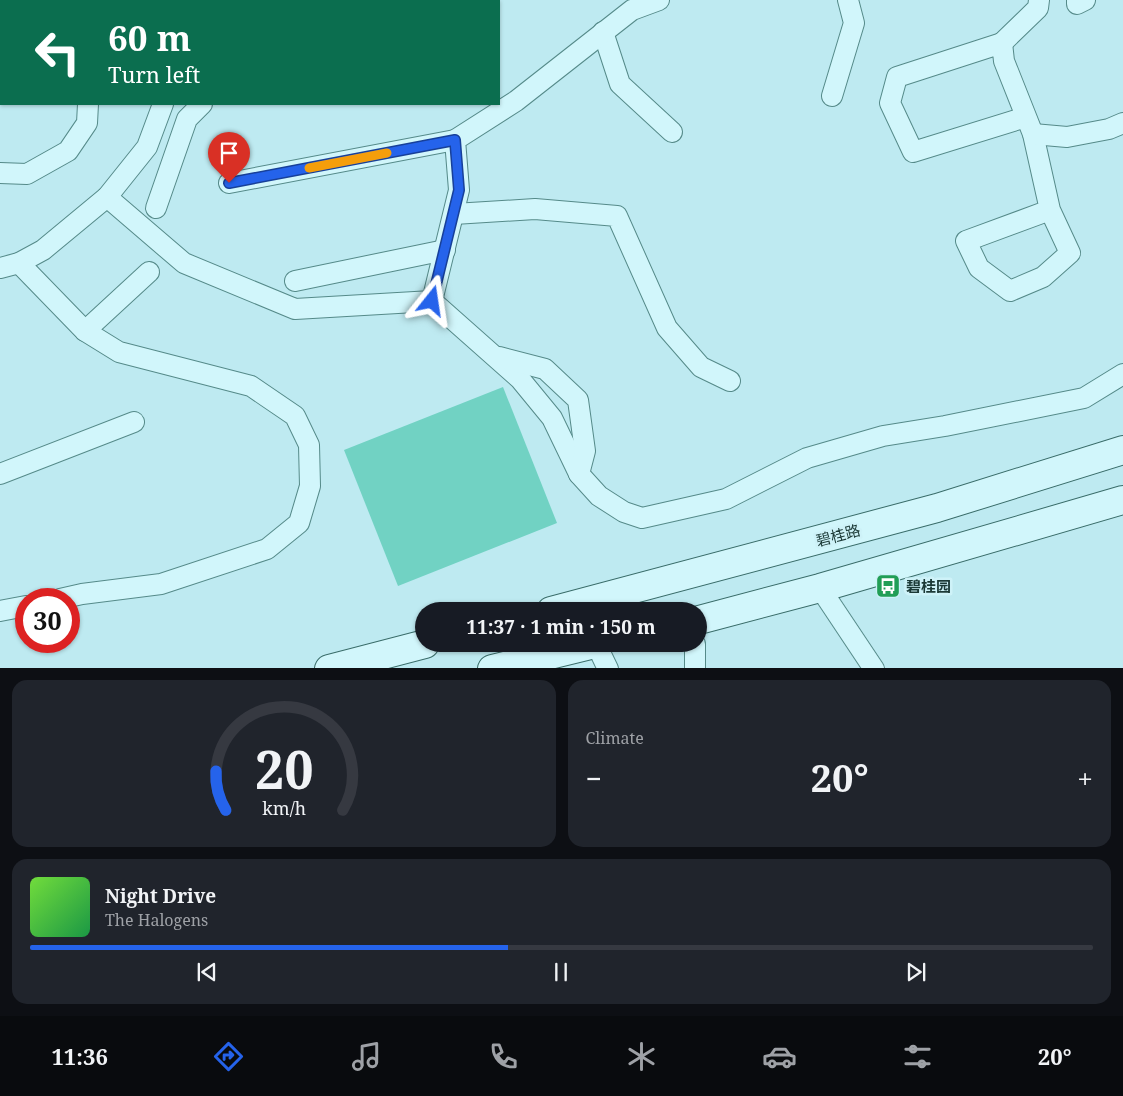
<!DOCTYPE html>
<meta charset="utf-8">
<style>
body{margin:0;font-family:"Noto Serif","Noto Sans SC",serif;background:#20242c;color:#f1f3f6;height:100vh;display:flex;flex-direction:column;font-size:19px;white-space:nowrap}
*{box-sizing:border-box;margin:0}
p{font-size:16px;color:#9ea1a6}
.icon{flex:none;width:28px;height:28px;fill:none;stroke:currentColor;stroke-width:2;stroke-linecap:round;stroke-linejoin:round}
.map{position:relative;height:668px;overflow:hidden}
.sheet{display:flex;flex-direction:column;gap:12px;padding:12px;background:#0d0f14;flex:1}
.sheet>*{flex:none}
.guide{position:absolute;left:0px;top:0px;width:500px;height:105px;box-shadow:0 1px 4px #0004;background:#0b6e4f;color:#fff;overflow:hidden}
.speed{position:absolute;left:15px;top:588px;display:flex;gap:10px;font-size:25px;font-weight:700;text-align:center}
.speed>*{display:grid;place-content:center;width:65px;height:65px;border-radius:50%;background:#171b24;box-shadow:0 1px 4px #0004;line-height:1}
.speed .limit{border:8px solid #d22;background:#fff;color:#111}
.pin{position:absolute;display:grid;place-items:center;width:42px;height:42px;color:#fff;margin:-51px -21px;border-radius:50% 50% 50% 0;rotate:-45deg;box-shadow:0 0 5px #0007}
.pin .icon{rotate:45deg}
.me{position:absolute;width:55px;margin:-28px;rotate:15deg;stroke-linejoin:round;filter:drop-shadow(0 0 4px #0008)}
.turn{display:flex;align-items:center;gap:18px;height:105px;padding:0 25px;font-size:22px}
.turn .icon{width:65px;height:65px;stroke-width:2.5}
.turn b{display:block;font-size:35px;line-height:42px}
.big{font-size:38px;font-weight:700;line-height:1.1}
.sheet .card{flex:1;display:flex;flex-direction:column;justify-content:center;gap:8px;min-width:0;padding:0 18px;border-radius:15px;background:#20242c}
.sheet .dial{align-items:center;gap:0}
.dial svg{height:130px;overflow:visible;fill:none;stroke:#363941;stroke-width:7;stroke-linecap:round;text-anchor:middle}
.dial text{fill:#f1f3f6;stroke:none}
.song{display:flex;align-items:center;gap:15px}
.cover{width:60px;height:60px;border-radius:8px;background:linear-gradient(135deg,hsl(100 70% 55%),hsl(140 70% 35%))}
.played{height:5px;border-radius:2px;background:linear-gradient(90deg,#2563eb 45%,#363941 45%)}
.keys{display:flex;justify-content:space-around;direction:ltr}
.heat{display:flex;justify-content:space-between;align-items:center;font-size:28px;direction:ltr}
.sheet .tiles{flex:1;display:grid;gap:12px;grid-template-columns:1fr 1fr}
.card:last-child{grid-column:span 2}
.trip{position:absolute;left:415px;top:602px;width:292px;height:50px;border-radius:25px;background:#171b24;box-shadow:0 1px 4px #0004;font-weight:700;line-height:50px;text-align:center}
.tabs{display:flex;height:80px;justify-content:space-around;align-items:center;background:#090b0e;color:#9ea1a6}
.tabs .icon{width:35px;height:35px}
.tabs .on{color:#2563eb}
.tabs b{font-size:22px;color:#f1f3f6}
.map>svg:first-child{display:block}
</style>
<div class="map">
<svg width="1123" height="669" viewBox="0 0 1123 669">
<rect width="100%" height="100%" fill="#beeaf1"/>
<!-- building -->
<path fill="#71d2c3" d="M503,387l54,136 -159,63 -54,-136z"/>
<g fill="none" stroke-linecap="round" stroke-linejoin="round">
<defs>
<g id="street">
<path d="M75,0l1,1"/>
<path d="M1077,0v4l8,-4"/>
<path d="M188,1v-1"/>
<path d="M260,1l2,-1"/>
<path d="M480,1l2,-1"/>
<path d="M603,32l17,52 52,48"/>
<path d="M0,42h1"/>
<path d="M1002,43l36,-35 1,-8"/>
<path d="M832,96l22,-73 -6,-23"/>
<path d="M1026,117l-113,35 -23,-49 7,-26 105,-34 2,18 29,73 17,76 20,43 -27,24 -33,14 -31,-23 -13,-27 84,-31"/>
<path d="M1033,134l34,3 42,-8 14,-6"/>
<path d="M0,173l27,1 41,-23 19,-28 1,-19"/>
<path d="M229,183l226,-43"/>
<path d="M107,197l77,66 111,46 137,-8 88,78 32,39 27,56 20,22 25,16 18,6 84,-19 81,-41 76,-22 62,-10 139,-28 39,-24"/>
<path d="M156,208l31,-89 15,-15"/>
<path d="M454,214l81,-5 82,7 50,112 34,39 29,14"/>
<path d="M19,263l66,68 34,21 132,34 44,30 14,29 1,41 -11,37 -32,26 -106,35 -79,10 -22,5"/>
<path d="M0,268l19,-5 24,-13 64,-53 40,-50 16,-43"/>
<path d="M295,281l150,-31"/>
<path d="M432,301l27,-111 -4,-50 61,-39 116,-91 27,-10"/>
<path d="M85,331l64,-59"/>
<path d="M499,357l46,12 33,31 7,51 -6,23"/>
<path d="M0,474l134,-52"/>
<path d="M820,588l54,81"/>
<path d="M0,611l26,-5"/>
<path d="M596,644l12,25"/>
<path d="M695,669v-25"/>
</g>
<g id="secondary">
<path d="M551,611l386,-103 186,-58"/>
<path d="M699,620l121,-32 303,-88"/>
<path d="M329,669l96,-25"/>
<path d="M492,669l103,-25"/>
</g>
</defs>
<!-- street casing -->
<use href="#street" stroke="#558a89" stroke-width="22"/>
<!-- secondary casing -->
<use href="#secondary" stroke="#396c69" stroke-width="30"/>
<!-- street -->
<use href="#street" stroke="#d1f6fb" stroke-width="20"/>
<!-- secondary -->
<use href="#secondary" stroke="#d1f6fb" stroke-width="28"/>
</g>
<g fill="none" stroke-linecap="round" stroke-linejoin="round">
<defs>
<path id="route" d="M229,183l226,-43 4,50 -27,111"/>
</defs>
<!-- route casing -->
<use href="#route" stroke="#184099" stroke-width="12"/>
<!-- route -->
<use href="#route" stroke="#2563eb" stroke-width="9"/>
<!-- slow -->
<path stroke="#f59e0b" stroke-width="9" d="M309,168l78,-15"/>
</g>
<!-- icons -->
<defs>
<symbol id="bus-square" viewBox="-11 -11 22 22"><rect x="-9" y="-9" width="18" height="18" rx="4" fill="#219e56" stroke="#cef2f8"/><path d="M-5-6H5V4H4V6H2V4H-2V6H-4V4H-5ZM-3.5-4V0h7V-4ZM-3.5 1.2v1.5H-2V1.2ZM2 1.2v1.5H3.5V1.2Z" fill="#fff"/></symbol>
</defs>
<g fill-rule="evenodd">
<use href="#bus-square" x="874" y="572" width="28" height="28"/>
</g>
<g text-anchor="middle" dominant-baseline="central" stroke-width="5" stroke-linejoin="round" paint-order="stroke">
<!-- street labels -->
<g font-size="15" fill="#1b3936" stroke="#cef2f8">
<text transform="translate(838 535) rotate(-15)">碧桂路</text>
</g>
<!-- poi labels -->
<g font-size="15" font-weight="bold" fill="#1b3936" stroke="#cef2f8" text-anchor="start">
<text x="906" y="586">碧桂园</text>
</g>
</g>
</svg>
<div class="speed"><div class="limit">30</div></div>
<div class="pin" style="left:229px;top:183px;background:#d93025"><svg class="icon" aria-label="arrive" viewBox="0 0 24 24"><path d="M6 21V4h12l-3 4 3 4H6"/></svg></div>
<svg class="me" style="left:432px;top:301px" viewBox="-20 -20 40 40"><path d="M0-17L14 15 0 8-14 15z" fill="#2563eb" stroke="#fff" stroke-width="4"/></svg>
<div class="trip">11:37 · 1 min · 150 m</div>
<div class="guide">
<div class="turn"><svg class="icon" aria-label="left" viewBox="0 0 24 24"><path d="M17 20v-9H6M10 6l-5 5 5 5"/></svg><div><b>60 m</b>Turn left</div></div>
</div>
</div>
<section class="sheet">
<div class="tiles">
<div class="card dial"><svg viewBox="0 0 100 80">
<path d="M14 69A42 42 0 1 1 86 69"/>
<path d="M14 69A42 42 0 0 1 8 45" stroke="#2563eb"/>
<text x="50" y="56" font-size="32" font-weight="700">20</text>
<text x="50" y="72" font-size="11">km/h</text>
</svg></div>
<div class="card"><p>Climate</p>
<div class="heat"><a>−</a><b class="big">20°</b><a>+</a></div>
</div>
<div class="card">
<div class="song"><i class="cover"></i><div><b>Night Drive</b><p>The Halogens</p></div></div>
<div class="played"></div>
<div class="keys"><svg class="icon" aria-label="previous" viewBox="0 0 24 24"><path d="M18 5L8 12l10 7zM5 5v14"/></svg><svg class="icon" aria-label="pause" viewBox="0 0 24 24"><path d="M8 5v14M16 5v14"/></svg><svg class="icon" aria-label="next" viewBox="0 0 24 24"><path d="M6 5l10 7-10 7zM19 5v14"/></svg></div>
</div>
</div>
</section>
<nav class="tabs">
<b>11:36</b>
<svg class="icon on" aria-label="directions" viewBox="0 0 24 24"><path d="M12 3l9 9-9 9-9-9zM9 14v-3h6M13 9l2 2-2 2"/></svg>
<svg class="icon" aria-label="music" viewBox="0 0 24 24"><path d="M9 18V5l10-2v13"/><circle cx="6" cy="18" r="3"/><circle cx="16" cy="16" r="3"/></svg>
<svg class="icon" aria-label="phone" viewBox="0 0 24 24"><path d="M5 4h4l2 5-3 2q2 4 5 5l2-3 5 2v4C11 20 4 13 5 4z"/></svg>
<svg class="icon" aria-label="climate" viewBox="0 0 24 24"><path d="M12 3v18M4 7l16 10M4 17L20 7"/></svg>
<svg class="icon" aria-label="car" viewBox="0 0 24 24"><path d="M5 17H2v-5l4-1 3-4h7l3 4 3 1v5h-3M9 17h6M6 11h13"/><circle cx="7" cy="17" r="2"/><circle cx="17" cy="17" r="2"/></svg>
<svg class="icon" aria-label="filters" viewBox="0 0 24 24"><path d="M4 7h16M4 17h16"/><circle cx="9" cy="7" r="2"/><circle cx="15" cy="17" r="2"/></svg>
<b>20°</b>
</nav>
